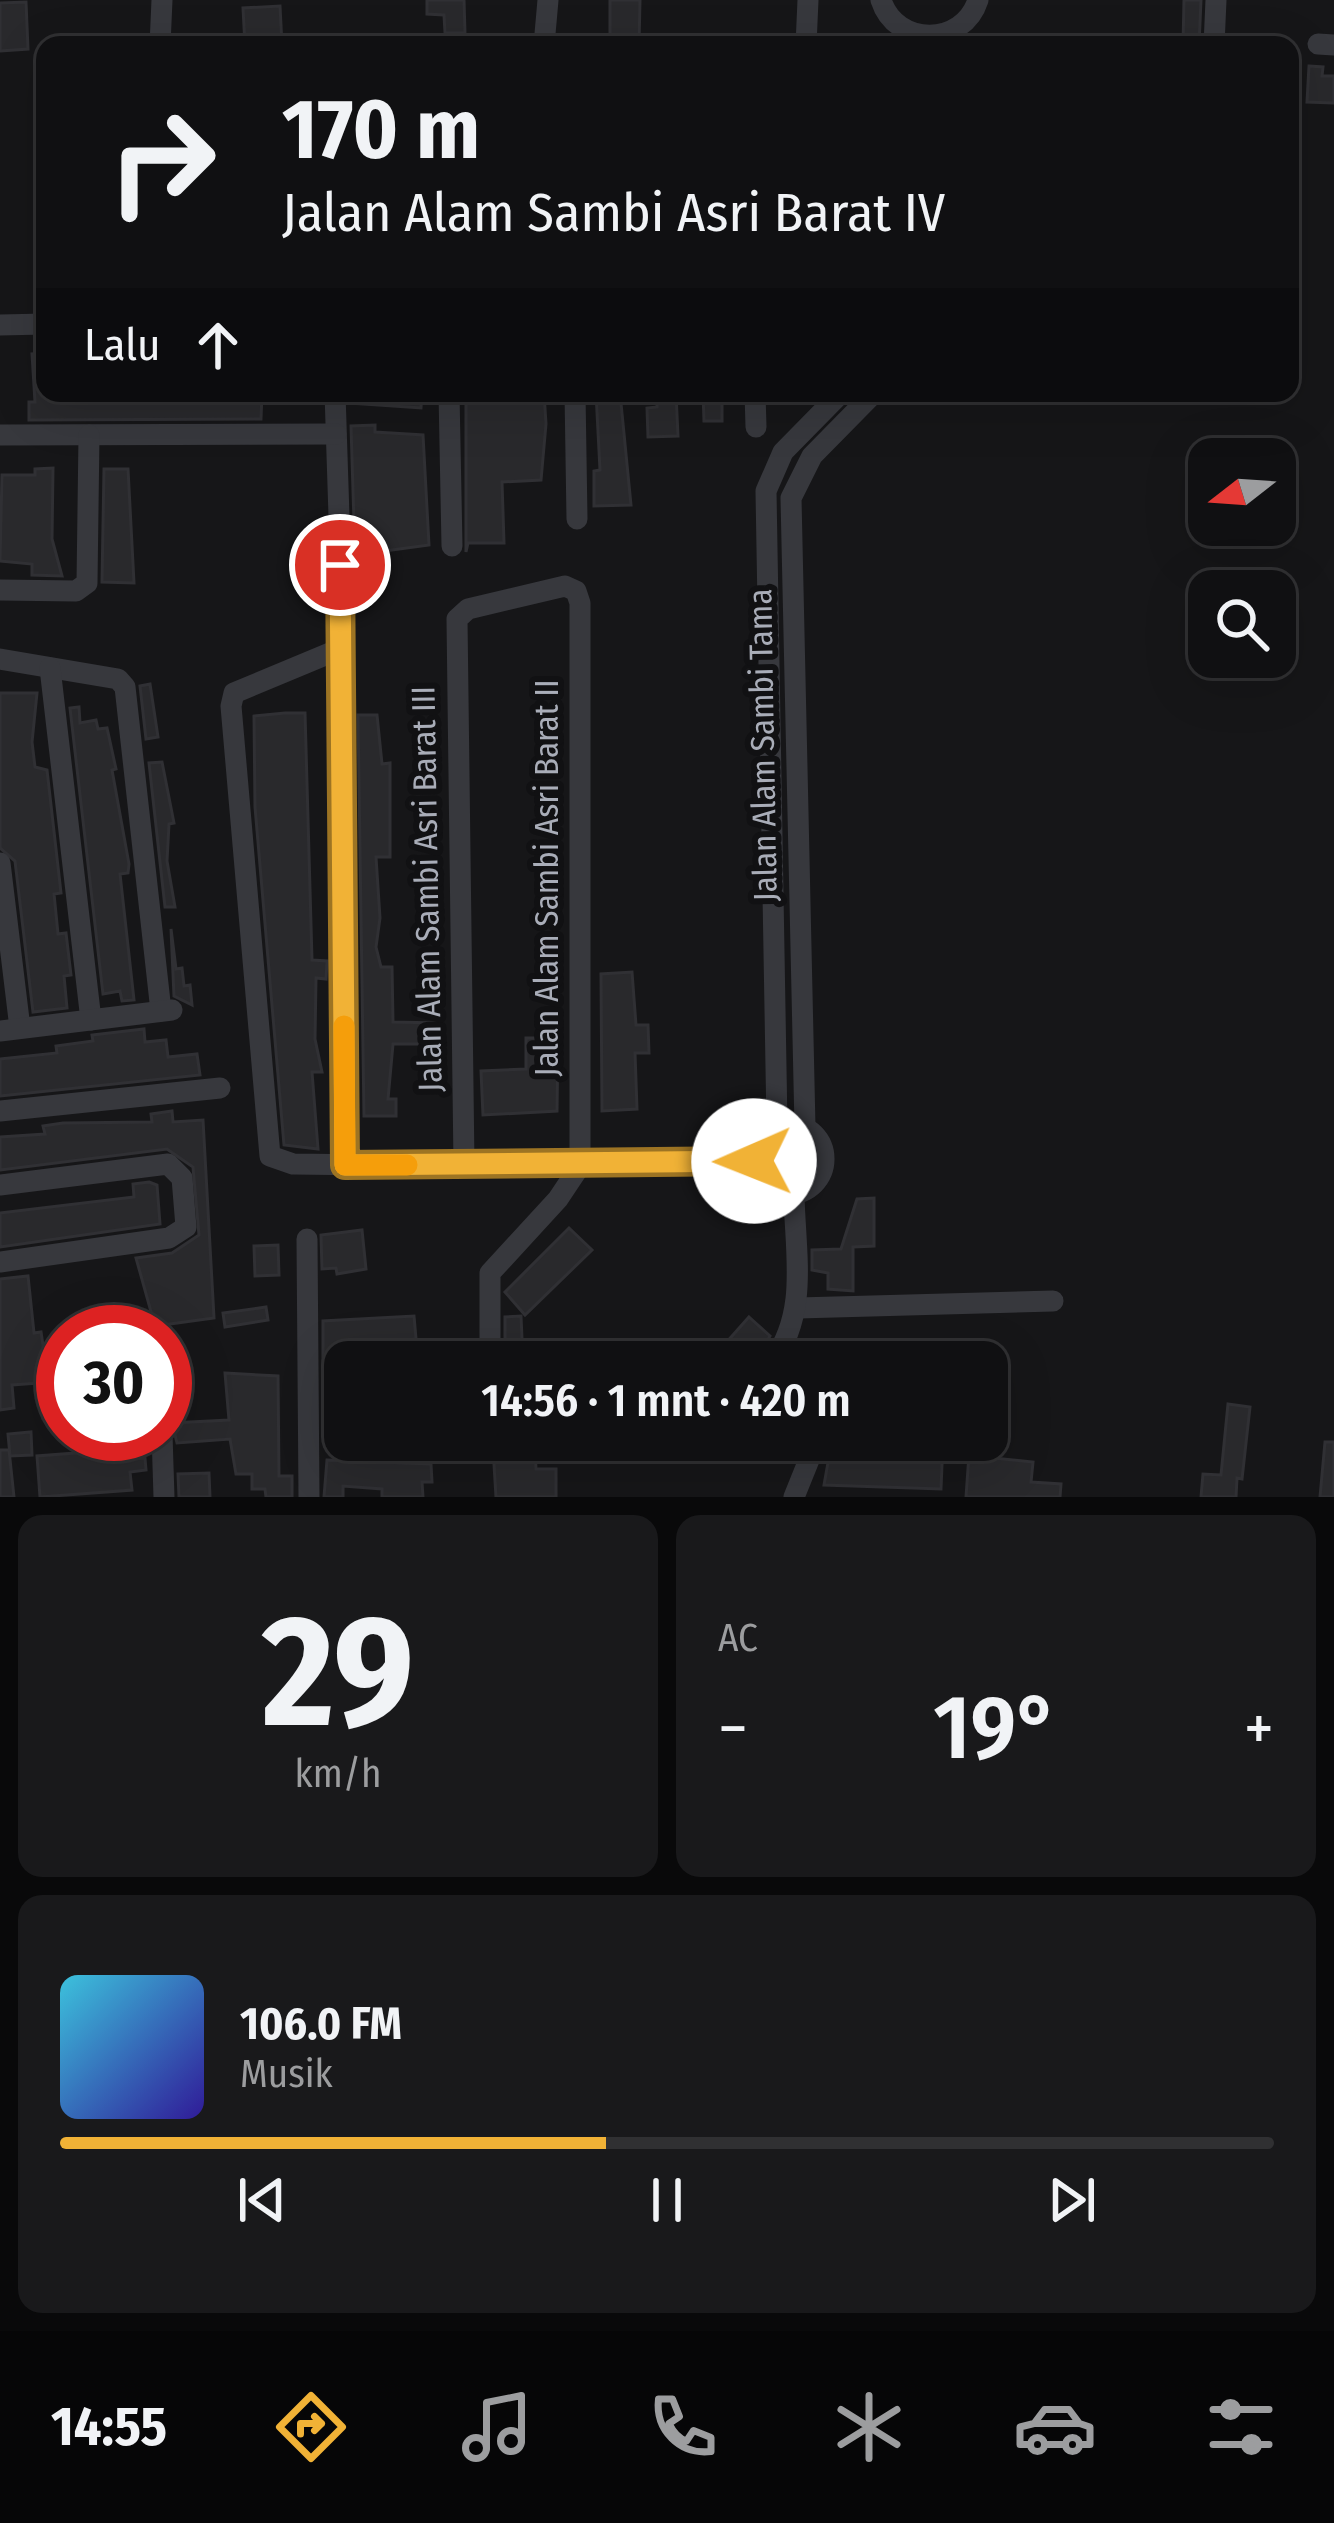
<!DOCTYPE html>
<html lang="id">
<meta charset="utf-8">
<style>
body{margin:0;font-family:"Fira Sans Condensed",sans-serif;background:#19191b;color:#f1f3f6;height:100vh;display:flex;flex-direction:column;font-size:45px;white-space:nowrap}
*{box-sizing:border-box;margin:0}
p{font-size:39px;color:#9c9d9f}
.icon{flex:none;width:66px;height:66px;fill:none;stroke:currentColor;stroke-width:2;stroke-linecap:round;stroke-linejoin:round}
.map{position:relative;height:1497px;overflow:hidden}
.sheet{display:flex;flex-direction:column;gap:18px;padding:18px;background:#09090a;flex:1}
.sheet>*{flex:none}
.hud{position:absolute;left:36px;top:36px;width:1263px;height:366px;border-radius:24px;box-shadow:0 12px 48px #0002,0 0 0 3px #303032;background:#101012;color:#f1f3f6;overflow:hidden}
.needle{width:78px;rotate:253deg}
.buttons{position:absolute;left:1188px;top:438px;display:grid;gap:24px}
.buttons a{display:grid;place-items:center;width:108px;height:108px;border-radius:24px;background:#101012;box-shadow:0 12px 48px #0002,0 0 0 3px #303032;font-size:60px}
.speed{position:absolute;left:36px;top:1305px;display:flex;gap:24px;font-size:60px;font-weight:700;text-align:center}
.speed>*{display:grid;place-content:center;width:156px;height:156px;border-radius:50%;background:#101012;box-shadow:0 12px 48px #0002,0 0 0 3px #303032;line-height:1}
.speed .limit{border:18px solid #d22;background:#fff;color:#111}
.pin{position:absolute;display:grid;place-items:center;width:102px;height:102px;color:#fff;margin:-51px;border:6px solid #fff;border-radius:50%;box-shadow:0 3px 12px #0007}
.me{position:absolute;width:132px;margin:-66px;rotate:269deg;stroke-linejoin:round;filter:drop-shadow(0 0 9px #0008)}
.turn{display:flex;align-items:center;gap:42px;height:252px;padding:0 48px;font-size:54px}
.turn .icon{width:156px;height:156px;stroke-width:2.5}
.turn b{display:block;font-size:84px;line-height:102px}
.then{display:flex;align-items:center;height:114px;padding:0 48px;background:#0003;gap:24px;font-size:45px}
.big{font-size:90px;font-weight:600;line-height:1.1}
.sheet .tile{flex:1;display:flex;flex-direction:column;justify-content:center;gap:18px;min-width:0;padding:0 42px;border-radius:24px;background:#19191b}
.sheet .dial{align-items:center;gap:0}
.dial b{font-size:156px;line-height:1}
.song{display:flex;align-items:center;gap:36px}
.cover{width:144px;height:144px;border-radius:18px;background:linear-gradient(135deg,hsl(190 70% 55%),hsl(250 70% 35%))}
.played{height:12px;border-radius:6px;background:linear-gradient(90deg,#f1b236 45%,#303032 45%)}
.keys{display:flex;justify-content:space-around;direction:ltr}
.heat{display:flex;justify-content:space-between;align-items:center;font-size:66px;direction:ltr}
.sheet .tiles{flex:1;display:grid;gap:18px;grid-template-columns:1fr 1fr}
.tile:last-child{grid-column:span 2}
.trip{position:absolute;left:324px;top:1341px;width:684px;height:120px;border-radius:24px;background:#101012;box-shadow:0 12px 48px #0002,0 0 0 3px #303032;font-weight:600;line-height:120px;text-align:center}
.tabs{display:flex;height:192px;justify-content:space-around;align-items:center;background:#060607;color:#9c9d9f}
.tabs .icon{width:84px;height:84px}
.tabs .selected{color:#f1b236}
.tabs b{font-size:54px;color:#f1f3f6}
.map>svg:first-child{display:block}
</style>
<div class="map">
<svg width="1334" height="1497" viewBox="0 0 1334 1497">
<rect width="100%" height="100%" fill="#161618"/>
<!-- building -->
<g fill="#29292c" stroke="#303034" stroke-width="3">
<path d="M427,0h37l1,33h-20l-1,-18 -17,-1z"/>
<path d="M610,0h30l-1,45h-29z"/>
<path d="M1184,0h17l-2,45h-16z"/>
<path d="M26,2l2,47 -28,2v-48z"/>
<path d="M280,6l2,39h-37l-2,-37z"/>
<path d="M1309,66l14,1 -1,9h12v27l-27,-1z"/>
<path d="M45,353v44l217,-4 -1,26 -232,1v-18h6l-3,-48z"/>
<path d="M350,393h72l-1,15 -71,-5z"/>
<path d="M466,393h78l2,31 -5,56 -39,2 2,61h-36l-2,9z"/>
<path d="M596,393h24l11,112 -37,1v-35l6,-1z"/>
<path d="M657,393h19l2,43 -30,1 -1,-29 10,-1z"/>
<path d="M703,393h19v28h-18z"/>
<path d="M375,425v7l48,3 6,110 -74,10 -4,-129z"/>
<path d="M53,468l-1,71 10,37 -30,-1v-11l-32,-3 2,-86h33v-6z"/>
<path d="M104,469h24l6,114 -32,-1z"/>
<path d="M150,684l8,53 -12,2 -6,-53z"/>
<path d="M0,693h37l-5,49 3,25 12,3 14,123 -7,1 4,40 8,-1 5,42 -7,1 3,32 -34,4 -18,-151 -15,-13z"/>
<path d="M79,707l1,16 16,-3 2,9 9,-1 9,41 -4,1 17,94 -1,9 -8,1 14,126 -12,1 -2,-10 -17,3 -33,-286z"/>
<path d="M285,713h20l7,247 15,1 -1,18 -10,-1 -1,61 7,33h-10l6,77 -34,-4 -29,-338 -1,-91z"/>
<path d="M358,715h19l5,49 8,-1v94h-14l4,61 -4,29 5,20h11l1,55 45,1v21h-45l-5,55h8v17h-32z"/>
<path d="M162,762l12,61 -5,1 -2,37 8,46h-10l-16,-144z"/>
<path d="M171,929l5,40 6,-1 2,18 6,-1 2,20 -18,-9z"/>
<path d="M632,972l4,53h12l1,28h-14l2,56 -35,2 -1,-137z"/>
<path d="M144,1029l1,13 21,-2 2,17 29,-3 3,21 -200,21v-37l57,-6 -1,-7 37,-5 -1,-6z"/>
<path d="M526,1038h32l-1,73 -74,4 -2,-44 45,-2z"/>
<path d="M172,1111l1,11 30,-2 11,198 -59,8 -19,-68 36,-5 27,-18 -6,-68 -26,-18 -167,21v-33l45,-3 -2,-8 20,-3 89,-1 -1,-8z"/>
<path d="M149,1182l8,3 3,39 -160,23v-34l134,-16 -1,-13z"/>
<path d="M874,1198v48l-21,1v44l-25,-2v-16l-16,-3v-20l29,-1 16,-50z"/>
<path d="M569,1228l23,22 -67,65 -20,-23z"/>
<path d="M362,1230l4,39 -29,5 -1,-6 -14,1 -1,-34z"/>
<path d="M278,1245l1,30 -24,1 -1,-30z"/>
<path d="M28,1276l6,57 7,-1 2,13 20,-4v75l-20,2 -4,-35 -27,2 2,23 -14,2v-131z"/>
<path d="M266,1307l2,13 -43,7 -2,-14z"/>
<path d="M414,1316l2,23 -46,4 1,19h-26v10l-22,4v-55z"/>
<path d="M521,1316l2,46h-18v-45z"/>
<path d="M112,1317l3,15h-47l-1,-6z"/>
<path d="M749,1317l21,19 -6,10 -14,16h-41z"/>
<path d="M438,1341h29v21h-28z"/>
<path d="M823,1345l120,4v13h-121z"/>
<path d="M225,1373l53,3 1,100h13v21h-26l-1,-8h-13v-15h-16l-6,-35 -53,4 -5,-20 57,-3z"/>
<path d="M345,1396v37l-18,1 -2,-37z"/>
<path d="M1228,1404l22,3 -8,72 -5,-1 -1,19h-35l2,-23 18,1z"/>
<path d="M31,1432l1,23 -22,1 -2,-22z"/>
<path d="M74,1434h56l2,25 13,-1 1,12 -16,2 2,18 -92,7 -3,-41 38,-3z"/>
<path d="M832,1440h111l-2,49 -117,-4z"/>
<path d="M970,1440h25l-2,18 40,4 -2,20 30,2 -1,13h-94z"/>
<path d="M1325,1442h9v55h-14z"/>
<path d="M519,1446l16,2 1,21h20v28h-60l-3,-49z"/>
<path d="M0,1450h9l5,47h-14z"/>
<path d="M327,1460l104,4 1,18h-10l1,15h-41v-8l-39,-3v11h-19z"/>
<path d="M209,1473l1,24h-31l-1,-23z"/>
</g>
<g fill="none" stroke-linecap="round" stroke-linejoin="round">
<!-- minor -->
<g stroke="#37383d" stroke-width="21">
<path d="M881,0c15,47 82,47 97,0"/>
<path d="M1318,44l16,1"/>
<path d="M160,45l2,-45"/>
<path d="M544,45l4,-45"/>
<path d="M806,45l2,-45"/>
<path d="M1214,45l2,-45"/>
<path d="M0,325l45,-1"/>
<path d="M335,393l7,216 3,555"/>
<path d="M449,393l3,153"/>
<path d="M575,393l2,126"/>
<path d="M755,393l1,34"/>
<path d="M0,435l336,-1"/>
<path d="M0,590l76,1 11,-8 2,-148"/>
<path d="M342,648l-108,45 -3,13 39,450 23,8 79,1 382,-4"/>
<path d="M0,659l118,20 7,8 36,324"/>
<path d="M50,668l41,352"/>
<path d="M0,863l20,165"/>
<path d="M0,1031l172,-21"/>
<path d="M0,1111l220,-23"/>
<circle cx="789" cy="1159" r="35"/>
<path d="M777,1125l-11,-634 17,-39 58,-59"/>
<path d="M805,1127l-14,-629 21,-42 62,-63"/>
<path d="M464,1165l-7,-546 11,-10 97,-23 11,5 4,12v563l-22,33 -68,74v89"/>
<path d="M0,1185l168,-21 14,14 4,49 -17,11 -169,24"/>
<path d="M307,1239l2,258"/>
<path d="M798,1308l255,-7"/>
<path d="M141,1330v2"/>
<path d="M772,1362c37,-49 23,-109 22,-168"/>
<path d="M162,1434l2,63"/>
<path d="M794,1497l23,-57"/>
</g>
</g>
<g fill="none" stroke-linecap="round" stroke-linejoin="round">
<defs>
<path id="route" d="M340,565l5,600 409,-4"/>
</defs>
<!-- route casing -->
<use href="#route" stroke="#9d7423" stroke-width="30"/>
<!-- route -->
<use href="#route" stroke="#f1b236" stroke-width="21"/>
<!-- slow -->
<path stroke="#f59e0b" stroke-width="21" d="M344,1026l1,139h62"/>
</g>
<g text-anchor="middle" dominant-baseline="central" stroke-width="12" stroke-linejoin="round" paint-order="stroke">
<!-- street labels -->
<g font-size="33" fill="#a9adb8" stroke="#111113">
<text transform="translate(763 745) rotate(-91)">Jalan Alam Sambi Tama</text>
<text transform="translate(547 878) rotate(-90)">Jalan Alam Sambi Asri Barat II</text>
<text transform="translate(427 889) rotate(-91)">Jalan Alam Sambi Asri Barat III</text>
</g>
</g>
</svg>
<div class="buttons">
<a><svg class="needle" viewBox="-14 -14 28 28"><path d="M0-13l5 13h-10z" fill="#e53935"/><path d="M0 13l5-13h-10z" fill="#9c9d9f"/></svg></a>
<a><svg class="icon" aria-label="search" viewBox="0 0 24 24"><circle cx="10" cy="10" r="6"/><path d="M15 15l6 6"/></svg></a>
</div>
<div class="speed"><div class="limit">30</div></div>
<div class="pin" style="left:340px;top:565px;background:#d93025"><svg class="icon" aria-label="arrive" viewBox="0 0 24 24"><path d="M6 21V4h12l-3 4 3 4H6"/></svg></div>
<svg class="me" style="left:754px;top:1161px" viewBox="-20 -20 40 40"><circle r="19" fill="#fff"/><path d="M0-13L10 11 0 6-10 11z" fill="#f1b236"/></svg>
<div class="trip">14:56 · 1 mnt · 420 m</div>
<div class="hud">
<div class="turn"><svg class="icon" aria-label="right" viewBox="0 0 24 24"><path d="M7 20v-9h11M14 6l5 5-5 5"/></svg><div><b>170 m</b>Jalan Alam Sambi Asri Barat IV</div></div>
<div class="then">Lalu<svg class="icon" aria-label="ahead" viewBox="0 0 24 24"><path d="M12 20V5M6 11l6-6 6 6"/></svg></div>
</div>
</div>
<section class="sheet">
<div class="tiles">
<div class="tile dial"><b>29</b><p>km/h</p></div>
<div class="tile"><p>AC</p>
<div class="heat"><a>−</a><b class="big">19°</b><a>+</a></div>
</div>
<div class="tile">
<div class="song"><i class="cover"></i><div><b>106.0 FM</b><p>Musik</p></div></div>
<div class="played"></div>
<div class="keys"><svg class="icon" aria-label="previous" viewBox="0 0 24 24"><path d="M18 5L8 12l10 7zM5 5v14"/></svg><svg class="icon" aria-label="pause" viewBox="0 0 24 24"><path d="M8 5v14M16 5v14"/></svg><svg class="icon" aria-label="next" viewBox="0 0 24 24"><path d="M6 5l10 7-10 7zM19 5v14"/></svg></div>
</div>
</div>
</section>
<nav class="tabs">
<b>14:55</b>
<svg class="icon selected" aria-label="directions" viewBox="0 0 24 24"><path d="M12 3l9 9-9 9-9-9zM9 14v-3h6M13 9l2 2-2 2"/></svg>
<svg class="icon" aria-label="music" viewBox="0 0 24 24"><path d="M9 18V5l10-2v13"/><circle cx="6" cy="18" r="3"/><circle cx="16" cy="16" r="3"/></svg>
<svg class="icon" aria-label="phone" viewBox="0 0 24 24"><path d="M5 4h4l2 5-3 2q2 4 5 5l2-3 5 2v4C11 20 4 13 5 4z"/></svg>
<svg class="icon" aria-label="climate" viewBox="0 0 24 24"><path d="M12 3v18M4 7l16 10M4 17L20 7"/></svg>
<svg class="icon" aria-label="car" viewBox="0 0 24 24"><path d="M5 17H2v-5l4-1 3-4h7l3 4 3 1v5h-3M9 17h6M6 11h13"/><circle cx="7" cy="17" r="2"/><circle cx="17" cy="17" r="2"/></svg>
<svg class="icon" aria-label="filters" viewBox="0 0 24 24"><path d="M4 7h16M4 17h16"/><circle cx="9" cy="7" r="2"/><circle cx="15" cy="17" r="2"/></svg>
</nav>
